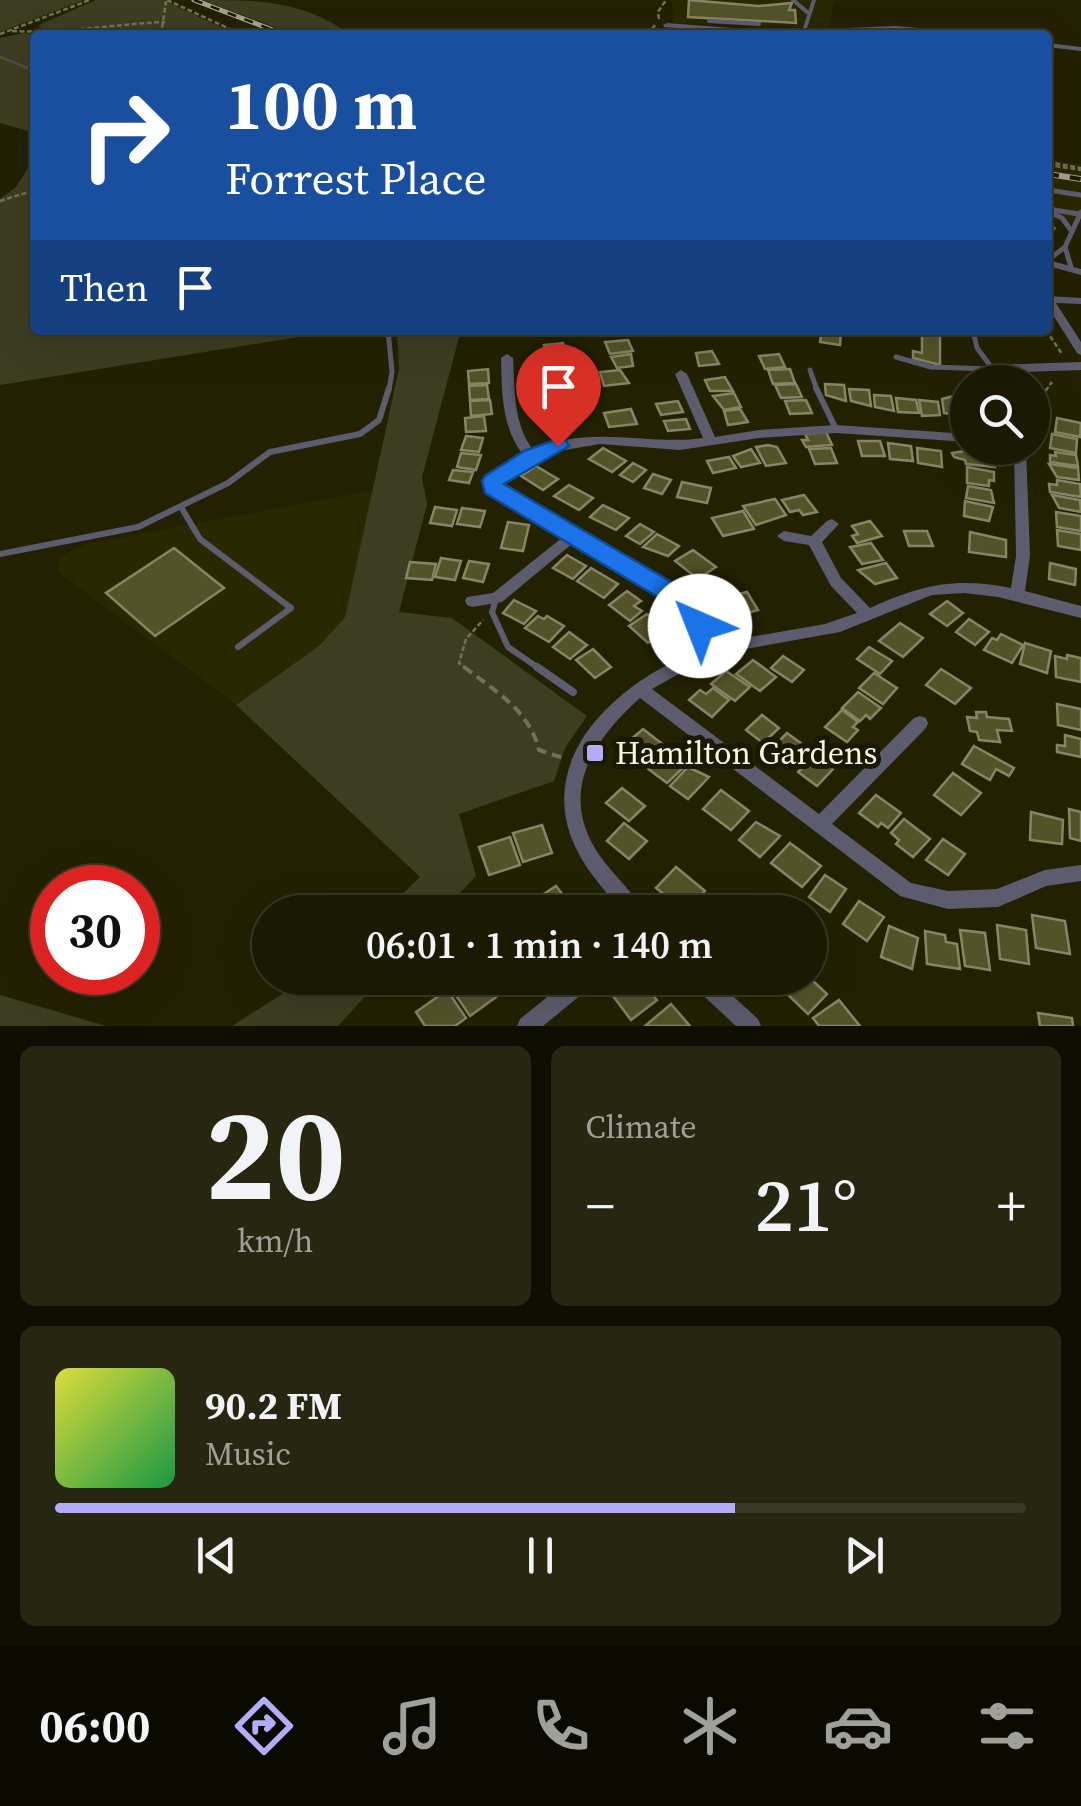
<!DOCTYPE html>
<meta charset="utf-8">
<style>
body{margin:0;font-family:"Source Serif 4",serif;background:#272611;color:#f1f3f6;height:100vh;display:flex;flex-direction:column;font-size:38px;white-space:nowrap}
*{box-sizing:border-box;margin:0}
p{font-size:32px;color:#9fa099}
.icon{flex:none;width:55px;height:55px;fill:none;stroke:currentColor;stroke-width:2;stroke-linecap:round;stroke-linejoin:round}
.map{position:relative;height:1026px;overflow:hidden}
.sheet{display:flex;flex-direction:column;gap:20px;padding:20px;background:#0e0e01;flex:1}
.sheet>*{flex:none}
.banner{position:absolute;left:30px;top:30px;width:1022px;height:305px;border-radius:10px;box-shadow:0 10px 40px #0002,0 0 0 2px #383824;background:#1a4fa0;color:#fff;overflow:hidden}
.tools{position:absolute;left:950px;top:365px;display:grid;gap:20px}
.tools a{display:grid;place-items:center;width:100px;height:100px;border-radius:50%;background:#1a1902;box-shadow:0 10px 40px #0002,0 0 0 2px #383824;font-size:50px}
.speed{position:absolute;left:30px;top:865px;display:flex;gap:20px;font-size:50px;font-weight:700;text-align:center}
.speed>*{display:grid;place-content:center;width:130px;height:130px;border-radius:50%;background:#1a1902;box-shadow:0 10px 40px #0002,0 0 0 2px #383824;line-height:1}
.speed .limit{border:15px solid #d22;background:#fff;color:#111}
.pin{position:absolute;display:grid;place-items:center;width:85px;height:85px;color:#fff;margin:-102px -42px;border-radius:50% 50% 50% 0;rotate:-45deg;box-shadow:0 0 10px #0007}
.pin .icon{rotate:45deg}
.me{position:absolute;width:110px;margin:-55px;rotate:316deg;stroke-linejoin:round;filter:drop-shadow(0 0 8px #0008)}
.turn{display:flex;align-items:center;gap:35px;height:210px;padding:0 30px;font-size:45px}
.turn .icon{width:130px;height:130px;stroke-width:2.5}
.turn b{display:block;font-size:70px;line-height:85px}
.then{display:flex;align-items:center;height:95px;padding:0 30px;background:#0003;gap:20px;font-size:38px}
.big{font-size:75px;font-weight:600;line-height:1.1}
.sheet .widget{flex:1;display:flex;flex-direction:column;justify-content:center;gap:15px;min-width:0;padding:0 35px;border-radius:15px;background:#272611}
.sheet .dial{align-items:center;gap:0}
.dial b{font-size:130px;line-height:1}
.song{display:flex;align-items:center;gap:30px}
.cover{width:120px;height:120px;border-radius:15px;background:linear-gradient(135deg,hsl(60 70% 55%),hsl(140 70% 35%))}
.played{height:10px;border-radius:5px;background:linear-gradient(90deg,#b3adf9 70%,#383824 70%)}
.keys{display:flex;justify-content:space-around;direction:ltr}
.heat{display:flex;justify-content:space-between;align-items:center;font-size:55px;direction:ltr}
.sheet .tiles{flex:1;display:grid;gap:20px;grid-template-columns:1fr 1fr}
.widget:last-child{grid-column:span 2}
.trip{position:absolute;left:252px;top:895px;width:575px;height:100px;border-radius:50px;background:#1a1902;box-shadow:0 10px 40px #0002,0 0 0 2px #383824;font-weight:600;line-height:100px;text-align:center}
.dock{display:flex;height:160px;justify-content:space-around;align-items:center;background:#0a0a01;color:#9fa099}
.dock .icon{width:70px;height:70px}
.dock .current{color:#b3adf9}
.dock b{font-size:45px;color:#f1f3f6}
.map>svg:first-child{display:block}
</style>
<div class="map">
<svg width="1081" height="1026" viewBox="0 0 1081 1026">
<rect width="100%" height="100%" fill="#222102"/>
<!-- built -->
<g fill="#292800">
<path d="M672,0h163l-6,28 -156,-5z"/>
<path d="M1048,159l33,5v61l-33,-6z"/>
<path d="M375,490l-30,127 -26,29 -83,59 -178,-133 2,-16 26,-12z"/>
</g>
<!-- green -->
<g fill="#3d3d22">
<path d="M0,0h84l-84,32z"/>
<path d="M96,0h67l75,35h-196l5,-4 -9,-5 3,-2z"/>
<path d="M202,0c58,0 100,0 149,35h-55z"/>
<path d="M24,33l11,2v98l-35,-10v-85z"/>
<path d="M35,157v173h307l-342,55v-186l16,-12z"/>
<path d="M397,330h64l-39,147 5,27 -28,108 53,6 135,98 -22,32 -11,33 -95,33 17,62 -34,36h-58l36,-35 -184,-172 83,-59 26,-29 54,-248z"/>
<path d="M307,978h75l-44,48h-106z"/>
<path d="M0,995l106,31h-106z"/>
</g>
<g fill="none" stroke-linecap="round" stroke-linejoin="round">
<!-- stream -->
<path stroke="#504e44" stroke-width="2.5" d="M0,57l35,14"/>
</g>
<!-- building -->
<g fill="#53532a" stroke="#868664" stroke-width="2.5">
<path d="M689,0l69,6 34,-3 -3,7h6l1,13 -108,-6z"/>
<path d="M822,330l19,2 -1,13 -20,-3z"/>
<path d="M922,330h18v35l-27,-7v-7l9,2z"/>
<path d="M628,340l5,11 -23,3 -5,-12z"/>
<path d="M563,343l8,22 -20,2 -7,-22z"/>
<path d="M712,351l7,13 -20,2 -3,-13z"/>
<path d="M631,354l2,12 -16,2 -6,-11z"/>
<path d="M779,354l6,13 -20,2 -6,-13z"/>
<path d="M488,369l1,14 -20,1 -1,-13z"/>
<path d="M790,369l5,14 -22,1 -5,-14z"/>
<path d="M620,370l9,13 -25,3 -4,-14z"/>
<path d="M550,373l6,16 -19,2 -6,-16z"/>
<path d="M725,377l8,14h-23l-5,-11z"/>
<path d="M796,384l6,13 -21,1 -6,-13z"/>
<path d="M825,384l19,1 2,16 -20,-6z"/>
<path d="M487,385l2,14 -19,1 -1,-14z"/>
<path d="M849,389l20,1 2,16 -20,-5z"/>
<path d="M734,393l7,14 -17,3 -11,-14z"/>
<path d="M874,395l17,1 3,15 -19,-4z"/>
<path d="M954,396l3,6h7l2,13 -22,-2 -2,-14z"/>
<path d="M548,397l6,18 -21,2 -5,-18z"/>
<path d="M896,398l20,2 3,13 -21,-1z"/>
<path d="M490,400l2,14 -21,2 -1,-15z"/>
<path d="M806,400l6,13 -22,1 -5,-13z"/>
<path d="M919,400l19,2 2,13 -18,1z"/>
<path d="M678,401l5,11 -22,3 -5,-11z"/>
<path d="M631,409l6,15 -28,3 -5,-14z"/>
<path d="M740,409l8,13 -20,3 -4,-14z"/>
<path d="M484,416l2,15 -20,1 -1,-14z"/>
<path d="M1057,418l24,5 -1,14 -25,-5z"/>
<path d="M686,419l4,10 -22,2 -4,-10z"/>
<path d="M826,432l6,13 -26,2 -4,-7h6l-3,-6z"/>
<path d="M1052,434l25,5 -1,14 -26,-5z"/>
<path d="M466,436l17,2 -4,14 -18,-2z"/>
<path d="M858,441h22l5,15h-23z"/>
<path d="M888,443l23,3 2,15 -23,-2z"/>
<path d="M768,445l9,2 9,16 -20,3 -10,-19z"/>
<path d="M964,447l28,3 3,17 -29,-3 -1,-4 -11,-3 -2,-4 13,-2z"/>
<path d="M603,448l23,13 -14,11 -23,-13z"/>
<path d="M831,448l6,15 -22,1 -6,-15z"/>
<path d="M917,448l24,3 1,16 -24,-4z"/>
<path d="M751,449l9,14 -19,4 -8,-11z"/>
<path d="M1055,452l21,3 2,11 -28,-4v-7l6,1z"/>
<path d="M461,453l20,2 -5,15 -19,-3z"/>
<path d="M729,457l7,11 -23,5 -6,-12z"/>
<path d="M633,463l13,7 -13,12 -13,-7z"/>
<path d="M1049,464l29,4 1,12 -22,-3z"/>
<path d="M536,466l22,13 -15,11 -22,-14z"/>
<path d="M967,467l27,5v9l-5,-1v6l-22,-3z"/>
<path d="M453,470l20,2 -4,11 -20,-3z"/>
<path d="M653,474l18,6 -9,14 -18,-6z"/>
<path d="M1057,480l23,4 1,13 -31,-5 -1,-8 8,1z"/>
<path d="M682,482l29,6 -4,15 -30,-6z"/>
<path d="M569,485l24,13 -14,12 -25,-14z"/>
<path d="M968,486l23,4 3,13 -28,-5z"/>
<path d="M804,495l13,17 -14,3 -4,-5 -9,2 -8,-12z"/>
<path d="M1052,495l28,5 1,12 -22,-4z"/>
<path d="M775,499l11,16 -30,10 -13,-19z"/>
<path d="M965,501l28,6 -4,14 -25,-5z"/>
<path d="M603,505l26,13 -13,12 -26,-13z"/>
<path d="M435,507l22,3 -5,16 -22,-3z"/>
<path d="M462,508l23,3 -5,16 -23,-3z"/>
<path d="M743,511l11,18 -31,7 -11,-18z"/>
<path d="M1056,512l25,4v15l-24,-4z"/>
<path d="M870,521l12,15 -25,7 -5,-7 6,-2 -6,-8z"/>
<path d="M508,522l21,3 -6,26 -22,-3z"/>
<path d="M640,524l14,8 -14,12 -14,-8z"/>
<path d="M1057,530l24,4v16l-23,-4z"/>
<path d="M904,531h23l6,15h-24z"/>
<path d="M970,532l36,8v17l-37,-5z"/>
<path d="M657,534l22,12 -11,10 -25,-9z"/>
<path d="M871,543l12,17 -21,4 -12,-17z"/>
<path d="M174,548l50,40 -69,48 -49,-43z"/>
<path d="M693,550l23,17 -18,12 -23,-18z"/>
<path d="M567,555l19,11 -13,13 -20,-11z"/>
<path d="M441,558l20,3 -6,19 -20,-3z"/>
<path d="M469,561l20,3 -6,18 -20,-4z"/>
<path d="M410,562l26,2 -4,16 -26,-2z"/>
<path d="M886,563l11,15 -22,6 -17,-14z"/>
<path d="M1050,563l26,6 -1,16 -26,-6z"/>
<path d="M591,568l27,16 -14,14 -27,-17z"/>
<path d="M627,591l14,10 -7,5 8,5 -12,10 -21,-16z"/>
<path d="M747,592l11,18 -29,8 -11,-19z"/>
<path d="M514,600l22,11 -12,13 -21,-11z"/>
<path d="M947,601l16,12 -16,13 -17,-12z"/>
<path d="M647,614l19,16 -18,13 -19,-17z"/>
<path d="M538,616l6,3 3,-3 17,10 -15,16 -24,-14z"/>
<path d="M969,619l20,13 -14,13 -19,-13z"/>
<path d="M900,623l23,15 -20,19 -24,-16z"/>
<path d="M569,632l18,13 -17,14 -17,-12z"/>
<path d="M1001,634l22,11 -11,18 -28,-13 8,-12 5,2z"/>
<path d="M1025,643l26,8 -4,22 -27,-9z"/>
<path d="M869,647l23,14 -12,13 -23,-15z"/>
<path d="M593,649l18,18 -16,11 -19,-18z"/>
<path d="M1067,655l14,3v24l-25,-5 -1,-21 12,3z"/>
<path d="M783,656l21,14 -12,12 -21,-14z"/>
<path d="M753,660l23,17 -16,14 -24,-17z"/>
<path d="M941,669l30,19 -16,16 -29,-19z"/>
<path d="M726,671l24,16 -15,14 -24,-17z"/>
<path d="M874,673l23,15 -14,16 -24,-16z"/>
<path d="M713,688l16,12 -17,17 -23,-17 11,-10 6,4z"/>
<path d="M858,692l23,16 -11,11 -4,-4 -6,6 -18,-13z"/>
<path d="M1057,704l24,5v21l-23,-5z"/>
<path d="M842,710l16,12 -5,5 5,3 -11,12 -22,-15z"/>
<path d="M976,712h10l1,5 22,2 3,12 -15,-1 3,12 -21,-2 -2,-8 -7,-1 -3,-14 10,1z"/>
<path d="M762,715l17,13 -16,15 -17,-13z"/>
<path d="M643,729l22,17 -20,18 -22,-18z"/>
<path d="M787,733l22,16 -17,16 -21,-16z"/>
<path d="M1065,735l16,4v18l-24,-5v-7l8,1z"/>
<path d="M974,746l40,22 -5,8 -13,-7 -6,11 -28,-16z"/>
<path d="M665,751l6,5 4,-3 13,10 -21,20 -20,-15z"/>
<path d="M816,755l18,13 -17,18 -19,-14z"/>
<path d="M688,767l21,10 -21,22 -18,-13z"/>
<path d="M953,773l28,20 -20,22 -27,-20z"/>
<path d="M622,788l23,18 -16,15 -23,-18z"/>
<path d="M721,790l28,21 -18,19 -28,-21z"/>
<path d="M876,795l25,18 -13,15 -7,-5 -3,4 -19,-14z"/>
<path d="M1069,809l12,3v29l-11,-3z"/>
<path d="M1031,812l32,8 -1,24 -32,-4z"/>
<path d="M904,819l26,20 -17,18 -17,-13 3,-4 -8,-7z"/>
<path d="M756,822l24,14 -20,21 -21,-17z"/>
<path d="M624,823l23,18 -18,18 -22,-18z"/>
<path d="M542,825l10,28 -29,9 -10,-29z"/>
<path d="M510,837l10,28 -31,10 -10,-28z"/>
<path d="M943,839l22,15 -17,21 -22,-15z"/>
<path d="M790,843l31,23 -19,21 -31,-24z"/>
<path d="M676,867l29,24 -19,21 -30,-24z"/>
<path d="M825,875l21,14 -16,23 -21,-15z"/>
<path d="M556,886l18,23 -37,3 -7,-9z"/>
<path d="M859,901l25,16 -17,24 -24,-17z"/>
<path d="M1032,915l33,6 5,33 -34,-6z"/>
<path d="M997,925l29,5 3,34 -29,-5z"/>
<path d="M889,926l29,12 -6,31 -31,-12z"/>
<path d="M960,930l25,3 5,37 -25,-4z"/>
<path d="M925,931l20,4 1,7 11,2 3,25 -33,-5z"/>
<path d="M466,978h20l13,17 -29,21 -19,-28z"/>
<path d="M493,978h35l-23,16z"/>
<path d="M636,978l21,22 -26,20 -18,-24z"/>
<path d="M801,978h9l17,16 -19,20 -22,-21z"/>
<path d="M447,990l19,28 -11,8h-30l-9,-14z"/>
<path d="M839,1000l21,26h-41l-6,-8z"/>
<path d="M671,1004l19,22h-45z"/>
<path d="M1038,1013l34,5 1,8h-33z"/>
</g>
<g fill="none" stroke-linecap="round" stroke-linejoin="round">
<!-- path-far1 -->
<g stroke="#727157" stroke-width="2.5" stroke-dasharray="5 2.5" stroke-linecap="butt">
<path d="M167,0l76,35"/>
<path d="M659,19l-1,-7 8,-12"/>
<path d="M12,31c51,3 102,-7 153,-9"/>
<path d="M985,33l13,2"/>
<path d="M0,34l90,-34"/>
<path d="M161,35l5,-34"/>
<path d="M648,35l7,-10"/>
<path d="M1048,162l33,6"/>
<path d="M1048,165l33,5"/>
<path d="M0,201l35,-11"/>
<path d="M1048,244l7,-17"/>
<path d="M1046,330l16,24"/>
<path d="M1032,409l20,-27"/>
<path d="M467,669l-8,-6 7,-24 17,-19"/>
</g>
<!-- path -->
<path stroke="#727157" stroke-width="4" stroke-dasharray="10 6" stroke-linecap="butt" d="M464,667c30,23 66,44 75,83l27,9"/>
<!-- service-far3 -->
<g stroke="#5d5c6e" stroke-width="4">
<path d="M793,0l14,12"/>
<path d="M709,21l50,3"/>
<path d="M809,32l-4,-4 9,-28"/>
</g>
<!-- service-far2 -->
<g stroke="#5d5c6e" stroke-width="5">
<path d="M1048,190l33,5"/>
<path d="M1048,209l31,5"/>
<path d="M1048,211l14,7 8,11"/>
<path d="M1048,260l17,-13"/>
<path d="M1071,267l-6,-20 16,-35"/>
<path d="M388,330l4,42 -3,18"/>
<path d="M973,330l4,18 15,20"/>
<path d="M896,357l35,10 60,2"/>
<path d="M810,370l7,20"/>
</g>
<!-- service-far1 -->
<g stroke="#5d5c6e" stroke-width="6">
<path d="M816,388l20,41"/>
<path d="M181,507l19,32 91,69 -53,39"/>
<path d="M0,554l138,-27 90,-44 42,-31 90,-18 19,-14 10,-32"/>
<path d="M496,599l-4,13 16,35 32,22"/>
</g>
<!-- service -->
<path stroke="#5d5c6e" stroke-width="8" d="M537,667l36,25"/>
<!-- minor -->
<g fill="#5d5c6e" fill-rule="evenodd">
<path d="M667,23l105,8 124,-5 77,7 4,2 -81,-5 -129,5 -103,-8 -1,-2z"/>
<path d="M1048,43l33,4v4l-33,-4z"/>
<path d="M1048,260l33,9v6l-33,-9z"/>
<path d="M1048,296l33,2v6l-25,-1 25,39v13l-4,-2 -29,-46z"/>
<path d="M507,354l6,4c2,32 0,67 21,93 50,-28 115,-5 169,-13l-28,-64 6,-4 6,4 28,63 44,-7 77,-5 132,9v8l-132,-9 -77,5 -79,12 -80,-6 -47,8 -53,31v3l7,6 162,94 18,14 34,42 104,-18 32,-11 -26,-27 -22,-41 -25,-4 -7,-5 7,-5 27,5 16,-15 5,-2 7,5 -17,18 19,36 29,30c51,-23 85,-31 141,-20l5,-32 -2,-108h12l4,108 -5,35 56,15v12l-83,-21 -34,-4 -32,2 -92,37 -116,21 -26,10 -46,26 167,125 95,-96 6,-2 6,2 2,5 -2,5 -94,96 79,59 37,8 49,-2 48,-19 36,-5v16l-35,5 -48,21 -50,2 -48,-13 -260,-198c-48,43 -83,96 -40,158 13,19 33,35 43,56h-20c-20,-23 -41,-46 -52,-75 -33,-92 61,-163 136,-190l-30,-39 -18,-14 -86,-51 -71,59 -30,5 -5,-2 -2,-4 2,-4 26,-4 70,-56 -66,-39 -11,-10 2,-10 37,-21c-24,-29 -23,-64 -24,-99z"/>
<path d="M1081,362v8l-89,3 -6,-4 6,-4z"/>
<path d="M571,978h25l-3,7 -50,41h-26l3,-7z"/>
<path d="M689,978h24l45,41 3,7h-25l-44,-41z"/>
</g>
<defs>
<path id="rail-far1" d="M194,0l92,35"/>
<path id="rail" d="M1048,174l33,5"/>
</defs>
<!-- rail-far1 casing -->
<use href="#rail-far1" stroke="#a3a38b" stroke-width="5"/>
<!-- rail casing -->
<use href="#rail" stroke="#a3a38b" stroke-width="6"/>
<!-- rail-far1 -->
<use href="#rail-far1" stroke="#191800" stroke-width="2.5" stroke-dasharray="9" stroke-linecap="butt"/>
<!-- rail -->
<use href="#rail" stroke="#191800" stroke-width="4" stroke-dasharray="11" stroke-linecap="butt"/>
</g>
<!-- route -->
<path fill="#1a73e8" stroke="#114b97" stroke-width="2.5" d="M558,439l8,2 3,5 -65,38 169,99 35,37 4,6 -4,7h-17l-35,-37 -171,-103 -3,-12 3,-5 39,-25z"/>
<!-- markers -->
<rect fill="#b3adf9" stroke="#191800" stroke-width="4" x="585" y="743" width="20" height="20" rx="5"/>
<g text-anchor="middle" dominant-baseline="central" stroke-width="10" stroke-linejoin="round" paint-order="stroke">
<!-- near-poi labels -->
<g font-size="32" fill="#f4f5e2" stroke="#191800" text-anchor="start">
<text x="615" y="753">Hamilton Gardens</text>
</g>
</g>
</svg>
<div class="tools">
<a><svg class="icon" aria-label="search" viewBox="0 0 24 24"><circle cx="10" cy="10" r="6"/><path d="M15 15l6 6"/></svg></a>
</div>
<div class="speed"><div class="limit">30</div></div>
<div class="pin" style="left:558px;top:446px;background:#d93025"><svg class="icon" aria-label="arrive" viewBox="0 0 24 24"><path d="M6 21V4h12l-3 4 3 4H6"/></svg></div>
<svg class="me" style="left:700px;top:626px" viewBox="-20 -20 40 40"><circle r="19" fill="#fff"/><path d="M0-13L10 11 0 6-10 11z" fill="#1a73e8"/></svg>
<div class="trip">06:01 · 1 min · 140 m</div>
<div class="banner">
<div class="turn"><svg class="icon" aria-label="right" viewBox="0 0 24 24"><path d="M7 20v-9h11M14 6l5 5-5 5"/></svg><div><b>100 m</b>Forrest Place</div></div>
<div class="then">Then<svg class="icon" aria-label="arrive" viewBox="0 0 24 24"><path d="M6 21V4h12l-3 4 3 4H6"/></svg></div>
</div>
</div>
<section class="sheet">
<div class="tiles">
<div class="widget dial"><b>20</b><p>km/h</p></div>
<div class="widget"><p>Climate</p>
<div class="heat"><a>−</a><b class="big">21°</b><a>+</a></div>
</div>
<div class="widget">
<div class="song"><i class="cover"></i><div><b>90.2 FM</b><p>Music</p></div></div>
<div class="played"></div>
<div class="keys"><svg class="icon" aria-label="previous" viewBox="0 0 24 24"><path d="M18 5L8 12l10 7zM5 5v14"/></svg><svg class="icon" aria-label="pause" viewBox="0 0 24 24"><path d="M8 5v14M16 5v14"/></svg><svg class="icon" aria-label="next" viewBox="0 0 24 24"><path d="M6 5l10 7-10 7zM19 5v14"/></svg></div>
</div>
</div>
</section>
<nav class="dock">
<b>06:00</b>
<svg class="icon current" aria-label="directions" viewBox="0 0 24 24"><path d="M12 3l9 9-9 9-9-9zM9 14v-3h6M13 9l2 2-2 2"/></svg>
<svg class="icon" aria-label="music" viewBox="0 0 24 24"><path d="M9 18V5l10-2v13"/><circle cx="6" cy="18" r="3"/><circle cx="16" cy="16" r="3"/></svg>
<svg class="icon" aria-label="phone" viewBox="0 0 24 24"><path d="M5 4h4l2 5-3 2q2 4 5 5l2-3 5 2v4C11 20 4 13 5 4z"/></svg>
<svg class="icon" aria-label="climate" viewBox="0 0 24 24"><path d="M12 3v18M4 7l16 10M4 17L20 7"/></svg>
<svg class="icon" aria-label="car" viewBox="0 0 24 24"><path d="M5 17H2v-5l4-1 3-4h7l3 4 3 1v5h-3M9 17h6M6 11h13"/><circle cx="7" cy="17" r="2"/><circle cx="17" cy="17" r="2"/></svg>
<svg class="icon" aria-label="filters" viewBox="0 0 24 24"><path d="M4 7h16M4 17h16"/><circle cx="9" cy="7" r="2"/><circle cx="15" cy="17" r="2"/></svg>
</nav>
